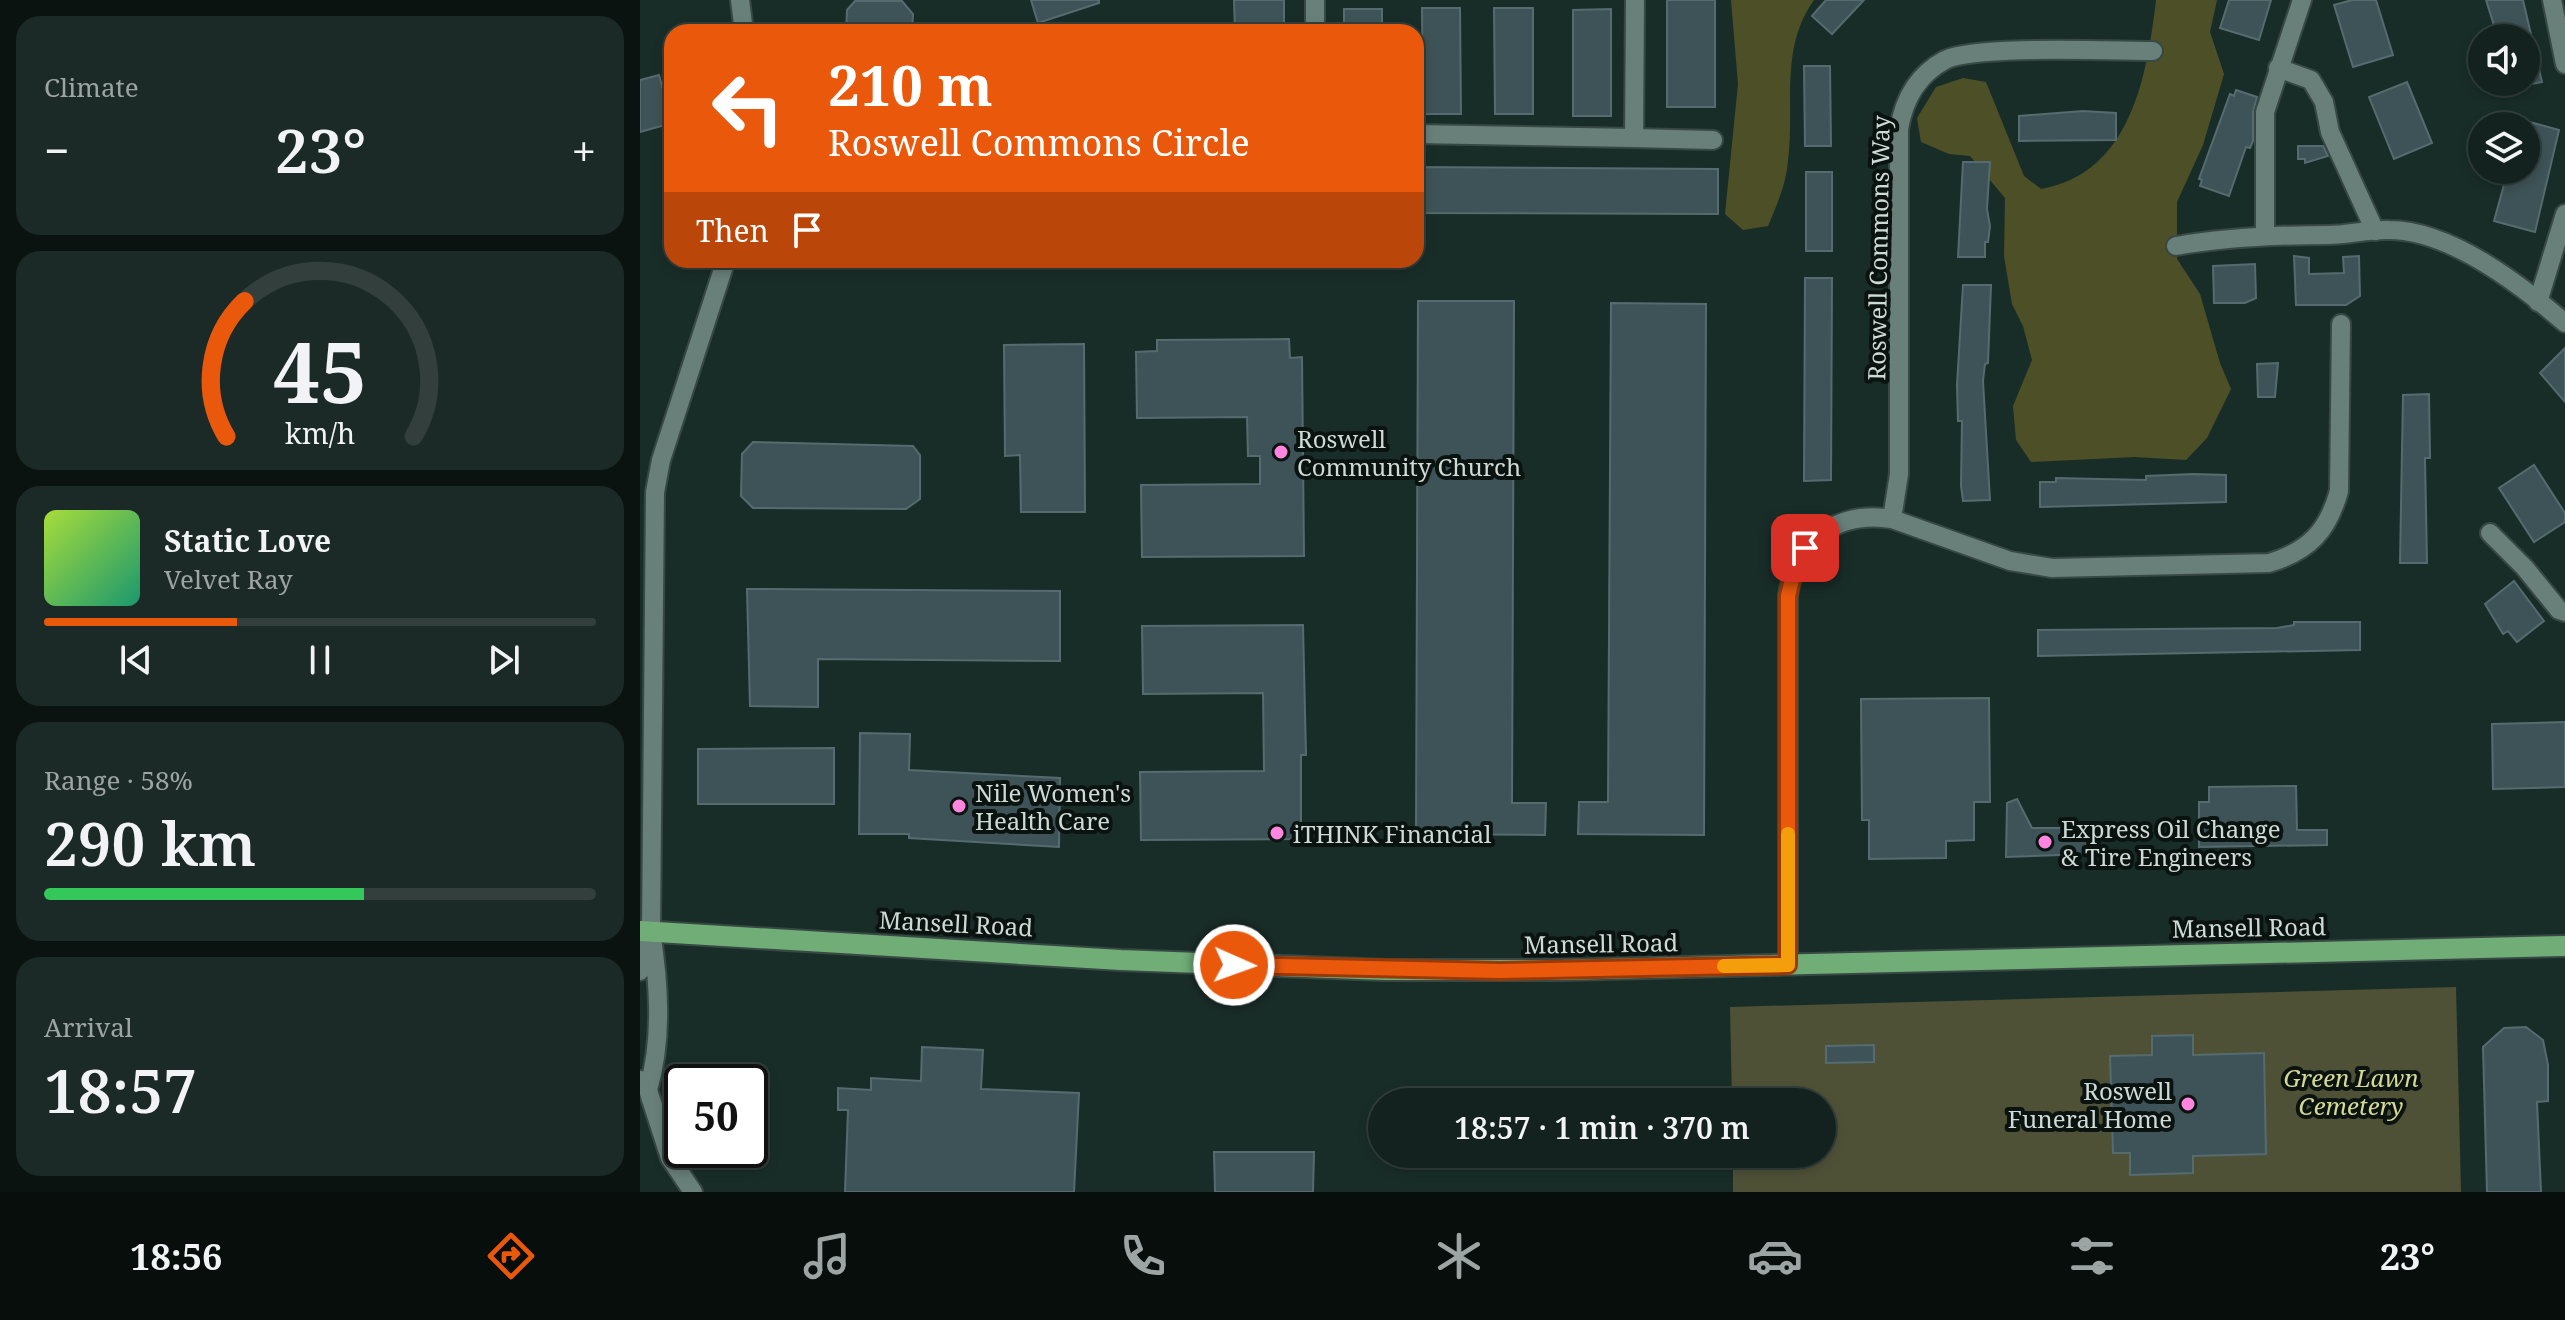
<!DOCTYPE html>
<meta charset="utf-8">
<style>
body{margin:0;font-family:"Noto Serif",serif;background:#1c2a27;color:#f1f3f6;height:100vh;display:flex;flex-direction:column;font-size:30px;white-space:nowrap}
*{box-sizing:border-box;margin:0}
p{font-size:26px;color:#9da4a4}
.icon{flex:none;width:44px;height:44px;fill:none;stroke:currentColor;stroke-width:2;stroke-linecap:round;stroke-linejoin:round}
.map{position:relative;flex:1;overflow:hidden}
.panel{display:flex;flex-direction:column;gap:16px;padding:16px;background:#0a1310;width:640px}
.panel>*{flex:none}
.hud{position:absolute;left:24px;top:24px;width:760px;height:244px;border-radius:24px;box-shadow:0 4px 12px #0003,0 0 0 2px #323f3c;background:#ea580c;color:#fff;overflow:hidden}
.fabs{position:absolute;left:1828px;top:24px;display:grid;gap:16px}
.fabs a{display:grid;place-items:center;width:72px;height:72px;border-radius:50%;background:#13221e;box-shadow:0 4px 12px #0003,0 0 0 2px #323f3c;font-size:40px}
.speed{position:absolute;left:24px;top:1064px;display:flex;gap:16px;font-size:40px;font-weight:700;text-align:center}
.speed>*{display:grid;place-content:center;width:104px;height:104px;border-radius:50%;background:#13221e;box-shadow:0 4px 12px #0003,0 0 0 2px #323f3c;line-height:1}
.speed .limit{border:4px solid #111;border-radius:12px;background:#fff;color:#111}
.pin{position:absolute;display:grid;place-items:center;width:68px;height:68px;color:#fff;margin:-34px;border-radius:16px;box-shadow:0 4px 12px #0006}
.me{position:absolute;width:88px;margin:-44px;rotate:92deg;stroke-linejoin:round;filter:drop-shadow(0 0 6px #0008)}
.turn{display:flex;align-items:center;gap:28px;height:168px;padding:0 32px;font-size:36px}
.turn .icon{width:104px;height:104px;stroke-width:2.5}
.turn b{display:block;font-size:56px;line-height:68px}
.then{display:flex;align-items:center;height:76px;padding:0 32px;background:#0003;gap:16px;font-size:30px}
.big{font-size:60px;font-weight:600;line-height:1.1}
.panel .card{flex:1;display:flex;flex-direction:column;justify-content:center;gap:12px;min-width:0;padding:0 28px;border-radius:24px;background:#1c2a27}
.panel .dial{align-items:center;gap:0}
.dial svg{height:208px;overflow:visible;fill:none;stroke:#323f3c;stroke-width:7;stroke-linecap:round;text-anchor:middle}
.dial text{fill:#f1f3f6;stroke:none}
.song{display:flex;align-items:center;gap:24px}
.cover{width:96px;height:96px;border-radius:12px;background:linear-gradient(135deg,hsl(80 70% 55%),hsl(160 70% 35%))}
.played{height:8px;border-radius:4px;background:linear-gradient(90deg,#ea580c 35%,#323f3c 35%)}
.keys{display:flex;justify-content:space-around;direction:ltr}
.heat{display:flex;justify-content:space-between;align-items:center;font-size:44px;direction:ltr}
.charge{height:12px;border-radius:6px;background:linear-gradient(90deg,#34c759 58%,#323f3c 0)}
.trip{position:absolute;left:728px;top:1088px;width:468px;height:80px;border-radius:40px;background:#13221e;box-shadow:0 4px 12px #0003,0 0 0 2px #323f3c;font-weight:600;line-height:80px;text-align:center}
.dock{display:flex;height:128px;justify-content:space-around;align-items:center;background:#080e0c;color:#9da4a4}
.dock .icon{width:56px;height:56px}
.dock .on{color:#ea580c}
.dock b{font-size:36px;color:#f1f3f6}
main{display:flex;flex:1;min-height:0}
.map>svg:first-child{display:block}
</style>
<main>
<section class="panel">
<div class="card"><p>Climate</p>
<div class="heat"><a>−</a><b class="big">23°</b><a>+</a></div>
</div>
<div class="card dial"><svg viewBox="0 0 100 80">
<path d="M14 69A42 42 0 1 1 86 69"/>
<path d="M14 69A42 42 0 0 1 21 17" stroke="#ea580c"/>
<text x="50" y="56" font-size="32" font-weight="700">45</text>
<text x="50" y="72" font-size="11">km/h</text>
</svg></div>
<div class="card">
<div class="song"><i class="cover"></i><div><b>Static Love</b><p>Velvet Ray</p></div></div>
<div class="played"></div>
<div class="keys"><svg class="icon" aria-label="previous" viewBox="0 0 24 24"><path d="M18 5L8 12l10 7zM5 5v14"/></svg><svg class="icon" aria-label="pause" viewBox="0 0 24 24"><path d="M8 5v14M16 5v14"/></svg><svg class="icon" aria-label="next" viewBox="0 0 24 24"><path d="M6 5l10 7-10 7zM19 5v14"/></svg></div>
</div>
<div class="card"><p>Range · 58%</p><b class="big">290 km</b><div class="charge"></div></div>
<div class="card"><p>Arrival</p><b class="big">18:57</b></div>
</section>
<div class="map">
<svg width="1925" height="1192" viewBox="0 0 1925 1192">
<rect width="100%" height="100%" fill="#192d28"/>
<!-- green -->
<path fill="#4f5137" d="M1816,987l5,205h-728v-38h89v-52h-90l-2,-95z"/>
<!-- forest -->
<g fill="#4d5027">
<path d="M1091,0h83c-35,49 -19,105 -26,161 -2,23 -11,44 -20,65l-25,4 -18,-16 13,-130z"/>
<path d="M1516,0h61l-7,32 14,42 -21,71 -26,57v57l23,35 20,69 11,26 -24,49 -21,22 -51,-3 -104,5 -15,-22 -3,-34 19,-46 -9,-34 -11,-22 -8,-48 1,-58 -35,-42 -21,-2 -28,-12 -4,-24 19,-31 27,-9 23,4 38,94 17,13c90,-16 106,-113 115,-189z"/>
</g>
<!-- building -->
<g fill="#3e5357" stroke="#556b6f" stroke-width="2">
<path d="M391,0h68v3l-61,20z"/>
<path d="M594,0h50v32h-49z"/>
<rect x="1027" y="0" width="48" height="107"/>
<path d="M1186,0h38l-32,34 -20,-18z"/>
<path d="M1589,0h42l-12,40 -39,-12z"/>
<path d="M1712,0h24l17,55 -40,12 -19,-62z"/>
<path d="M1846,0h37l19,82 -16,3v-47h-28z"/>
<path d="M215,1h47l11,13 -1,18h-66l1,-22z"/>
<path d="M782,8h38l1,106h-38z"/>
<path d="M854,8h39v106h-38z"/>
<rect x="704" y="9" width="38" height="23"/>
<path d="M971,9v107h-38v-106z"/>
<path d="M1164,66h26l1,80h-26z"/>
<path d="M19,75l13,48 -32,9v-52z"/>
<path d="M1767,82l25,61 -38,16 -25,-62z"/>
<path d="M1596,90l21,7 -4,15v29l-3,7 -4,-1 -17,49 -29,-10 2,-6 -3,-1 31,-85 4,2z"/>
<path d="M1443,111l33,2v27l-97,1v-25z"/>
<path d="M1886,121l33,9 -24,102 -41,-11 14,-51h18z"/>
<path d="M1658,146h25l5,10 -23,7v-4h-7z"/>
<path d="M1323,162h27l-3,47 3,17 -2,16h-3v15h-27z"/>
<path d="M776,167l302,2v45l-302,-1z"/>
<rect x="1166" y="172" width="26" height="79"/>
<path d="M1654,256l15,2v16l35,-1 -1,-16 16,-1 1,40 -14,9h-50z"/>
<path d="M1615,264l1,34 -11,5h-31l-1,-37z"/>
<path d="M1165,278h27l-1,202 -27,1z"/>
<path d="M1323,285h28l-3,78 -3,1 -2,17 7,119 -27,1 -2,-15 1,-65h-4l-1,-36z"/>
<path d="M778,301h96l-2,502h34l-1,32 -129,-1z"/>
<path d="M971,303l95,1 -2,531 -126,-1 1,-32h29z"/>
<path d="M649,339l1,19 12,-1 2,199 -162,1 -1,-72 119,-1v-28h-12l-1,-39 -110,1 -1,-66 21,-1v-11z"/>
<path d="M444,344l1,168h-64l-1,-57 -15,1 -1,-111z"/>
<path d="M1925,348v54l-25,-29z"/>
<path d="M1638,363l-3,34h-17l-1,-33z"/>
<path d="M1789,394l1,64h-5l2,105h-27l3,-168z"/>
<path d="M113,442l160,4 7,9v44l-14,10 -153,-1 -12,-12 1,-42z"/>
<path d="M1894,465l31,48v9l-31,20 -35,-54z"/>
<path d="M1553,474l33,1v27l-186,5v-25h16v-4l90,2v-4z"/>
<path d="M1874,581l30,40 -27,21 -9,-11 -5,3 -18,-30z"/>
<path d="M107,589l313,2v70l-242,-2v48l-68,-1z"/>
<path d="M1654,622h66v28l-322,6v-26l239,-2 17,-3z"/>
<path d="M663,625l3,130h-5v84l-160,1 -1,-68 124,-1 -1,-78 -120,1 -1,-68z"/>
<path d="M1349,698l1,104h-16v38l-28,1v17l-77,1v-39h-7l-1,-121z"/>
<path d="M1925,722v65l-72,2 -1,-65z"/>
<path d="M220,733l50,1 -1,36 151,8 -1,69 -150,-9v-4h-50z"/>
<path d="M194,748v56h-136v-55z"/>
<path d="M1656,786l1,44h30v15l-128,2v-45h10v-15z"/>
<path d="M1377,799l15,29h58l-1,26 -83,3 1,-54z"/>
<path d="M1886,1027l17,13 5,25v36l-11,1 4,90h-54l-4,-145 21,-19z"/>
<path d="M1553,1035v20l71,-2 2,101 -73,2v17l-63,2v-22h-17l-3,-97 42,-1v-19z"/>
<path d="M1234,1045v17l-48,1v-17z"/>
<path d="M282,1047l61,3 -2,39 98,4 -5,99h-229l3,-82h-10v-22l33,2v-12l50,3z"/>
<path d="M574,1152h100l-1,40h-98z"/>
</g>
<g fill="none" stroke-linecap="round" stroke-linejoin="round">
<defs>
<g id="minor">
<path d="M100,0l4,32"/>
<path d="M675,0v32"/>
<path d="M1912,0l13,64"/>
<path d="M1638,68l33,12 13,22 6,30 45,99"/>
<path d="M776,134l218,4 1,-138"/>
<path d="M994,138l79,2"/>
<path d="M1625,234v-122l37,-112"/>
<path d="M1536,246c52,-9 100,-11 152,-11 21,0 41,-6 61,-5 61,0 131,54 176,93"/>
<path d="M1898,302l27,-88"/>
<path d="M1252,519l7,-45v-345c5,-30 18,-54 46,-69 31,-15 166,-9 208,-9"/>
<path d="M1850,533l35,35 34,42 6,2"/>
<path d="M1148,965v-369c7,-55 49,-86 104,-77l118,42 42,7 217,-5c40,-12 59,-32 70,-72l2,-167"/>
<path d="M0,971l9,-33"/>
<path d="M1,1080l7,10 22,68 23,34"/>
<path d="M8,1090c15,-51 11,-107 3,-159l4,-439 6,-32 65,-200"/>
</g>
<path id="major" d="M0,931l481,29 265,10h175l1004,-24"/>
</defs>
<!-- minor casing -->
<use href="#minor" stroke="#384844" stroke-width="22"/>
<!-- major casing -->
<use href="#major" stroke="#384844" stroke-width="24"/>
<!-- minor -->
<use href="#minor" stroke="#697f79" stroke-width="18"/>
<!-- major -->
<use href="#major" stroke="#70ad77" stroke-width="20"/>
</g>
<g fill="none" stroke-linecap="round" stroke-linejoin="round">
<defs>
<path id="route" d="M594,965l266,6 288,-6v-369l8,-33 9,-15"/>
</defs>
<!-- route casing -->
<use href="#route" stroke="#983908" stroke-width="20"/>
<!-- route -->
<use href="#route" stroke="#ea580c" stroke-width="14"/>
<!-- slow -->
<path stroke="#f59e0b" stroke-width="14" d="M1084,966l64,-1v-131"/>
</g>
<!-- markers -->
<g fill="#ff85de" stroke="#0b1311" stroke-width="3">
<circle cx="641" cy="452" r="8"/>
<circle cx="319" cy="806" r="8"/>
<circle cx="637" cy="833" r="8"/>
<circle cx="1405" cy="842" r="8"/>
<circle cx="1548" cy="1104" r="8"/>
</g>
<g text-anchor="middle" dominant-baseline="central" stroke-width="8" stroke-linejoin="round" paint-order="stroke">
<!-- street labels -->
<g font-size="24" fill="#cedad6" stroke="#0b1311">
<text transform="translate(1238 248) rotate(-89)">Roswell Commons Way</text>
<text transform="translate(316 923) rotate(3)">Mansell Road</text>
<text transform="translate(1609 927) rotate(-1)">Mansell Road</text>
<text transform="translate(961 943) rotate(-1)">Mansell Road</text>
</g>
<!-- poi labels -->
<g font-size="24" fill="#cedad6" stroke="#0b1311" text-anchor="start">
<text x="657" y="438">Roswell<tspan x="657" dy="28">Community Church</tspan></text>
<text x="335" y="792">Nile Women's<tspan x="335" dy="28">Health Care</tspan></text>
<text x="1421" y="828">Express Oil Change<tspan x="1421" dy="28">&amp; Tire Engineers</tspan></text>
<text x="653" y="833">iTHINK Financial</text>
<text x="1532" y="1090" text-anchor="end">Roswell<tspan x="1532" dy="28">Funeral Home</tspan></text>
</g>
<!-- park labels -->
<g font-size="24" font-style="italic" fill="#d4d993" stroke="#0b1311">
<text x="1711" y="1077">Green Lawn<tspan x="1711" dy="28">Cemetery</tspan></text>
</g>
</g>
</svg>
<div class="fabs">
<a><svg class="icon" aria-label="sound" viewBox="0 0 24 24"><path d="M4 9h4l5-4v14l-5-4H4zM17 9q2 3 0 6"/></svg></a>
<a><svg class="icon" aria-label="layers" viewBox="0 0 24 24"><path d="M12 4l9 5-9 5-9-5zM3 14l9 5 9-5"/></svg></a>
</div>
<div class="speed"><div class="limit">50</div></div>
<div class="pin" style="left:1165px;top:548px;background:#d93025"><svg class="icon" aria-label="arrive" viewBox="0 0 24 24"><path d="M6 21V4h12l-3 4 3 4H6"/></svg></div>
<svg class="me" style="left:594px;top:965px" viewBox="-20 -20 40 40"><circle r="17" fill="#ea580c" stroke="#fff" stroke-width="3"/><path d="M0-11L8 9 0 5-8 9z" fill="#fff"/></svg>
<div class="trip">18:57 · 1 min · 370 m</div>
<div class="hud">
<div class="turn"><svg class="icon" aria-label="left" viewBox="0 0 24 24"><path d="M17 20v-9H6M10 6l-5 5 5 5"/></svg><div><b>210 m</b>Roswell Commons Circle</div></div>
<div class="then">Then<svg class="icon" aria-label="arrive" viewBox="0 0 24 24"><path d="M6 21V4h12l-3 4 3 4H6"/></svg></div>
</div>
</div>
</main>
<nav class="dock">
<b>18:56</b>
<svg class="icon on" aria-label="directions" viewBox="0 0 24 24"><path d="M12 3l9 9-9 9-9-9zM9 14v-3h6M13 9l2 2-2 2"/></svg>
<svg class="icon" aria-label="music" viewBox="0 0 24 24"><path d="M9 18V5l10-2v13"/><circle cx="6" cy="18" r="3"/><circle cx="16" cy="16" r="3"/></svg>
<svg class="icon" aria-label="phone" viewBox="0 0 24 24"><path d="M5 4h4l2 5-3 2q2 4 5 5l2-3 5 2v4C11 20 4 13 5 4z"/></svg>
<svg class="icon" aria-label="climate" viewBox="0 0 24 24"><path d="M12 3v18M4 7l16 10M4 17L20 7"/></svg>
<svg class="icon" aria-label="car" viewBox="0 0 24 24"><path d="M5 17H2v-5l4-1 3-4h7l3 4 3 1v5h-3M9 17h6M6 11h13"/><circle cx="7" cy="17" r="2"/><circle cx="17" cy="17" r="2"/></svg>
<svg class="icon" aria-label="filters" viewBox="0 0 24 24"><path d="M4 7h16M4 17h16"/><circle cx="9" cy="7" r="2"/><circle cx="15" cy="17" r="2"/></svg>
<b>23°</b>
</nav>
